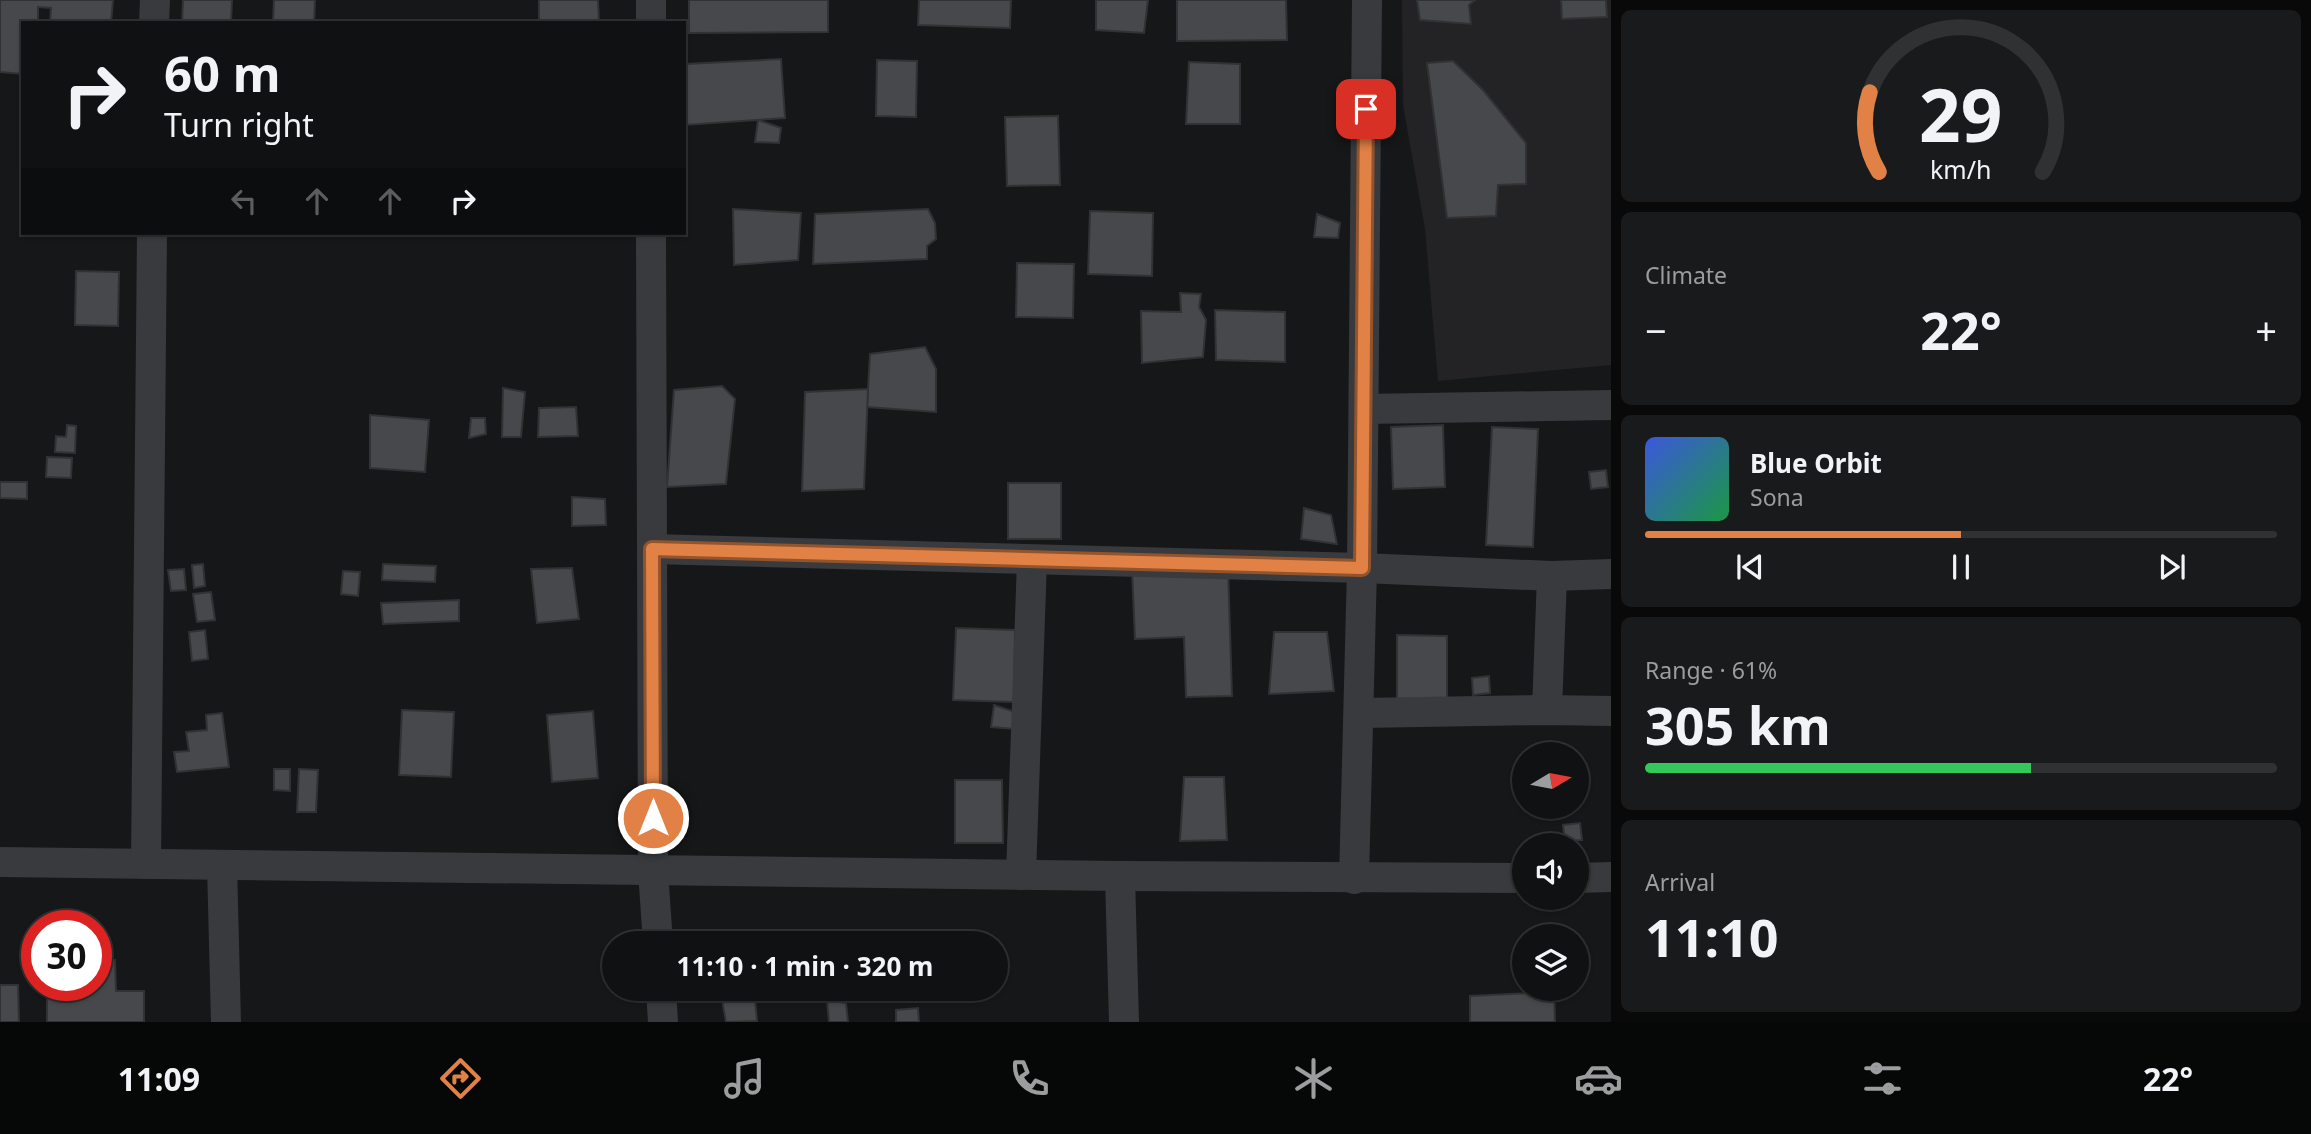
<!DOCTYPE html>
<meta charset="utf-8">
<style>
body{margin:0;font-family:"Noto Sans",sans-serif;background:#191a1b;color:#f1f3f6;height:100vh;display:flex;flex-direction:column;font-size:26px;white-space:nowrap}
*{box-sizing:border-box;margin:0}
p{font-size:23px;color:#9c9d9f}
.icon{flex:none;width:38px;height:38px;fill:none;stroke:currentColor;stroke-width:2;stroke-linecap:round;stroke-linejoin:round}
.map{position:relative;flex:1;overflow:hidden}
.details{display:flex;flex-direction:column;gap:10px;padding:10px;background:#09090a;width:700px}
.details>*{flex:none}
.hud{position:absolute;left:21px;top:21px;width:665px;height:214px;border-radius:0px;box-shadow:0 2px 5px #0004,0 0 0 2px #303132;background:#101112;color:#f1f3f6;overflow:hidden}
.needle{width:46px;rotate:80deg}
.fabs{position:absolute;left:1512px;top:742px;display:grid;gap:14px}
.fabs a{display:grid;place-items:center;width:77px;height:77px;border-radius:50%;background:#101112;box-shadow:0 2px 5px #0004,0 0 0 2px #303132;font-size:35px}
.speed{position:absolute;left:21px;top:910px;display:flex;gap:14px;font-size:35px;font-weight:700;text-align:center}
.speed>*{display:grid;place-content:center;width:91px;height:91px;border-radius:50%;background:#101112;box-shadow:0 2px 5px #0004,0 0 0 2px #303132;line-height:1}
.speed .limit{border:10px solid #d22;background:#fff;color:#111}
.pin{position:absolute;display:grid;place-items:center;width:60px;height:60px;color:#fff;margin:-30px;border-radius:14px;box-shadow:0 4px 10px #0006}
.me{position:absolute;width:77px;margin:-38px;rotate:0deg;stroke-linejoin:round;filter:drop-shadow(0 0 5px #0008)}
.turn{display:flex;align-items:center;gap:24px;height:147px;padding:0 28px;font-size:32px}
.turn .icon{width:91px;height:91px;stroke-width:2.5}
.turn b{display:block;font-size:49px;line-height:60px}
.lanes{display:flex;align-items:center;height:66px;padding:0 28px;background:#0003;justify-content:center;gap:35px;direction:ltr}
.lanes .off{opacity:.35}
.big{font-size:52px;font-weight:700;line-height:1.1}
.details .card{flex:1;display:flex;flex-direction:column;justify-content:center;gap:10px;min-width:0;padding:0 24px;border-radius:10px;background:#191a1b}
.details .dial{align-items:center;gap:0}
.dial svg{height:182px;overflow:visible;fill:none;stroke:#303132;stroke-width:7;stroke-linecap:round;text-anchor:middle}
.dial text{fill:#f1f3f6;stroke:none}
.song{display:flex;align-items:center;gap:21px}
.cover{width:84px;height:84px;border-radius:10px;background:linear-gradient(135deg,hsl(230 70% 55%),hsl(140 70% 35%))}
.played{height:7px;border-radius:4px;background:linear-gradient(90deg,#e18145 50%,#303132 50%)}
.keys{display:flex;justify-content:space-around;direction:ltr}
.heat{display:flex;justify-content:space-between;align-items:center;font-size:38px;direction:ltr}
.charge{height:10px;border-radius:5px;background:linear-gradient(90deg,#34c759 61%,#303132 0)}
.trip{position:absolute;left:602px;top:931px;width:406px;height:70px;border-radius:35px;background:#101112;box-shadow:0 2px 5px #0004,0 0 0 2px #303132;font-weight:700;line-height:70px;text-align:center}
.dock{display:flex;height:112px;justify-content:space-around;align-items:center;background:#060707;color:#9c9d9f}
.dock .icon{width:49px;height:49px}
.dock .active{color:#e18145}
.dock b{font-size:32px;color:#f1f3f6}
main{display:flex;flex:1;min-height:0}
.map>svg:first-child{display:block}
</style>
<main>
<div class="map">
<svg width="1611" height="1022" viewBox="0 0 1611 1022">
<rect width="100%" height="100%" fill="#161718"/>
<!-- built -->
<path fill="#232325" d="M1402,0h209v365l-173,16 -13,-152 -22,-124z"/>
<!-- building -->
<g fill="#46484b" stroke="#313234" stroke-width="2">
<path d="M0,0h113l-2,23h-61l1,-15 -13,-1v16h-15v51l-23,-2z"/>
<path d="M183,0h49l-1,23 -49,-1z"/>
<path d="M274,0h41l-1,23 -41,-1z"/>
<path d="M539,0h59l1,23h-60z"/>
<path d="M689,0h139v32l-139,1z"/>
<path d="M919,0h92l-1,28 -92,-3z"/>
<path d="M1096,0h52l-4,33 -48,-3z"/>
<path d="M1177,0h109l1,40 -110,1z"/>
<path d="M1417,0h58l-6,5 2,19 -51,-4z"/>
<path d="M1561,0h45l1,17 -45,2z"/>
<path d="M781,59l4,59 -101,7 2,-61z"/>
<path d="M877,60l40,1 -1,56 -40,-1z"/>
<path d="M1453,61l30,29 43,53v41l-28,1 -2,31 -49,2 -20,-155z"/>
<path d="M1189,62l51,2v60h-54z"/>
<path d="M1058,116l2,69 -53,1 -2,-69z"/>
<path d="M758,120l23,8 -2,15 -24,-1z"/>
<path d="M733,209l68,4 -3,47 -64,5z"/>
<path d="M928,209l7,14 1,16 -9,7v13l-114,5 2,-50z"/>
<path d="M1090,211l63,2 -1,63 -64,-2z"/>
<path d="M1317,214l23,9 -2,15 -24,-1z"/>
<path d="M1017,263l57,1 -1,54 -57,-1z"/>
<path d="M76,271l43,1 -1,54 -43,-1z"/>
<path d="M1180,293l21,1 -2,13 7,13 -3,37 -61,6 -1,-52 40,1z"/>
<path d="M1215,310l70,2v50l-69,-2z"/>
<path d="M925,347l11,22v43l-69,-5 3,-53z"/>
<path d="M722,386l13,13 -9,85 -59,3 7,-97z"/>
<path d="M503,388l22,4 -4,45h-19z"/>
<path d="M868,389l-4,100 -62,2 3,-99z"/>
<path d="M576,407l2,29 -40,1 1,-29z"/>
<path d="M370,415l59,5 -4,52 -55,-4z"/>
<path d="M471,418h14l1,16 -17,4z"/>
<path d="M67,425l9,1 -1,27 -20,-1 1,-16 10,1z"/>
<path d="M1443,425l2,62 -52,2 -2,-62z"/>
<path d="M1492,427l46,2 -5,118 -47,-2z"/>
<path d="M47,457l25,1 -1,20 -25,-1z"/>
<path d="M1606,470l2,17 -17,2 -2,-17z"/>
<path d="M0,482h27v17l-27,-1z"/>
<rect x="1008" y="483" width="53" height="56"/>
<path d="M572,497l33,2 1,26 -34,1z"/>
<path d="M1304,508l27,7 6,29 -36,-5z"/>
<path d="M203,564l2,22 -11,2 -2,-23z"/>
<path d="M383,564l53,2 -1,16 -53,-2z"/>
<path d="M1228,567l4,129 -46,1 -2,-60 -49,2 -3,-69z"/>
<path d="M572,568l7,51 -42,4 -6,-54z"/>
<path d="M184,569l2,21 -15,1 -3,-21z"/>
<path d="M343,571l17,1 -2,24 -17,-2z"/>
<path d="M211,592l4,28 -18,2 -4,-28z"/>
<path d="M459,600v21l-76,3 -2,-21z"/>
<path d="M956,628l59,2 -1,72 -61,-2z"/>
<path d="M205,630l3,29 -16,2 -3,-29z"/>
<path d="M1274,632h53l7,59 -65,3z"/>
<path d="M1397,635l50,1v66l-50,-1z"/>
<path d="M1489,676l1,17 -17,2 -1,-17z"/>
<path d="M994,705l24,8 -3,16 -24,-2z"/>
<path d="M402,710l52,2 -3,65 -52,-2z"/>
<path d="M593,711l5,67 -46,4 -5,-67z"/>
<path d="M222,713l7,54 -52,5 -3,-20 15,-1 -3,-19 21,-2 -1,-15z"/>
<path d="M274,769h16v22l-16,-1z"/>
<path d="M299,769l19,1 -2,42h-19z"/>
<path d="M1184,777h40l3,63 -47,1z"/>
<path d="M955,780h47l1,63h-48z"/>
<path d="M1557,807h17v4l-17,1z"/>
<path d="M1580,823l2,17 -17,1 -2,-16z"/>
<path d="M96,960h19l1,31h28v31h-97v-37h49z"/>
<path d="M0,985h18l1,37h-19z"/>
<path d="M1532,989h22l1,33h-85v-26l61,-3z"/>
<path d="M721,994l34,5 2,22 -31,1z"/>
<path d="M827,1000l19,3 2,19h-19z"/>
<path d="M918,1008l1,14h-23v-12z"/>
</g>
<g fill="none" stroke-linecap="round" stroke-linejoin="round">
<!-- street -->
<g stroke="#383a3d" stroke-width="30">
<path d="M651,0v23"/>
<path d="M154,23l1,-23"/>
<path d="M651,233l2,638 5,72"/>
<path d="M1364,409l247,-4"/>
<path d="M652,549l710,19 190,8 59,-2"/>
<path d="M1547,710l5,-134"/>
<path d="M1360,713l187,-3 64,1"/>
<path d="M0,862l1120,14 404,2"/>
<path d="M146,864l6,-631"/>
<path d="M222,865l4,157"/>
<path d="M1021,875l11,-315"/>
<path d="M1120,876l4,146"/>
<path d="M1577,878l34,-1"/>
<path d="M1354,879l8,-311 5,-568"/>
<path d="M661,989l2,33"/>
</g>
</g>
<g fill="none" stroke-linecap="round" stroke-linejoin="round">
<defs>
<path id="route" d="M653,818l-1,-269 710,19 4,-459"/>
</defs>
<!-- route casing -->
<use href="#route" stroke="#92542d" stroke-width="18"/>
<!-- route -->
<use href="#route" stroke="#e18145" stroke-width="12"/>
</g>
</svg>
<div class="fabs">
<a><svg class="needle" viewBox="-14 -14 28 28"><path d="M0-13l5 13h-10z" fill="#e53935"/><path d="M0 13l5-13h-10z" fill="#9c9d9f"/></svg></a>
<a><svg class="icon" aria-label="sound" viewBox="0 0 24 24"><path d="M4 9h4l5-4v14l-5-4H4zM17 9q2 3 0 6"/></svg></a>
<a><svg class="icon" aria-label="layers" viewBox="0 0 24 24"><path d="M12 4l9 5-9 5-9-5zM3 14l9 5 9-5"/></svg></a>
</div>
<div class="speed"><div class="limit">30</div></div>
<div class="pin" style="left:1366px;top:109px;background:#d93025"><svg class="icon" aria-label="arrive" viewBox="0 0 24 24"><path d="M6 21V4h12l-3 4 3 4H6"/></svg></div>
<svg class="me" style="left:653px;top:818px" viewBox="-20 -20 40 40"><circle r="17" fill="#e18145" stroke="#fff" stroke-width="3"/><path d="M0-11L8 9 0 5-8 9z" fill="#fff"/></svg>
<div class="trip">11:10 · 1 min · 320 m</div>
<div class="hud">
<div class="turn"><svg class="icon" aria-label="right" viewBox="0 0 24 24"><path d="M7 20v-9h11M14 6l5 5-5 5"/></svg><div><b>60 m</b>Turn right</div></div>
<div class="lanes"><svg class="icon off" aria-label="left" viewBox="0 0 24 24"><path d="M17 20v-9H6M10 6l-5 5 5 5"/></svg><svg class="icon off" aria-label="ahead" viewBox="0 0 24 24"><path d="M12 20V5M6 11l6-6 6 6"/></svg><svg class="icon off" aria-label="ahead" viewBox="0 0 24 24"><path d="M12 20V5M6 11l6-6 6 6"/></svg><svg class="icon" aria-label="right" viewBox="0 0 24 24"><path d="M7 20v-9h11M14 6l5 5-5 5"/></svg></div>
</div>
</div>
<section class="details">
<div class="card dial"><svg viewBox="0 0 100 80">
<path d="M14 69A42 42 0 1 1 86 69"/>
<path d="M14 69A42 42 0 0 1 10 34" stroke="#e18145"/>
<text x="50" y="56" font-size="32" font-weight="700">29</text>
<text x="50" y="72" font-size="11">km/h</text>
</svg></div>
<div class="card"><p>Climate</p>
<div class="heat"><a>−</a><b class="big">22°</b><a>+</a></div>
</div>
<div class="card">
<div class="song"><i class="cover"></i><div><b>Blue Orbit</b><p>Sona</p></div></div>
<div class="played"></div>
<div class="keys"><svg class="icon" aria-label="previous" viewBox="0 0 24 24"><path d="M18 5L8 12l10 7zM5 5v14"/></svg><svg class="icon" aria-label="pause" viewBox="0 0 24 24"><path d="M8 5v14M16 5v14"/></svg><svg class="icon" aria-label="next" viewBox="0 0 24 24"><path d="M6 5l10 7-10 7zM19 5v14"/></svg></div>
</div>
<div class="card"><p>Range · 61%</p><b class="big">305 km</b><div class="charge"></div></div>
<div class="card"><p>Arrival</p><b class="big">11:10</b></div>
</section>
</main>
<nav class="dock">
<b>11:09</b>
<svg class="icon active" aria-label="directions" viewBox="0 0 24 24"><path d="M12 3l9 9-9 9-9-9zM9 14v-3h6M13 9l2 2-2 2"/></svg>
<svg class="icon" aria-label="music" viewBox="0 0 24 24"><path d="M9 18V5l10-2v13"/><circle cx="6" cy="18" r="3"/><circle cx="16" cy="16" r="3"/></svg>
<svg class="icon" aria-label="phone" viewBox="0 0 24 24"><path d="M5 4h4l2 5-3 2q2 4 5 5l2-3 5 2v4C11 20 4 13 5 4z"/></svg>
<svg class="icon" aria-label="climate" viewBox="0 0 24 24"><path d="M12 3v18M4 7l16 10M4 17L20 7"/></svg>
<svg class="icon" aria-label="car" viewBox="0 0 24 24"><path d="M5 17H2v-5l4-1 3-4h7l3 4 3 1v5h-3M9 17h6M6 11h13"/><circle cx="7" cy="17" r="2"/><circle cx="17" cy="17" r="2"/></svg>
<svg class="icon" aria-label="filters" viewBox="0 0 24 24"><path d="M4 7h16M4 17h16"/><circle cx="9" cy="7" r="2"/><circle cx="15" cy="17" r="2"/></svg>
<b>22°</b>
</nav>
